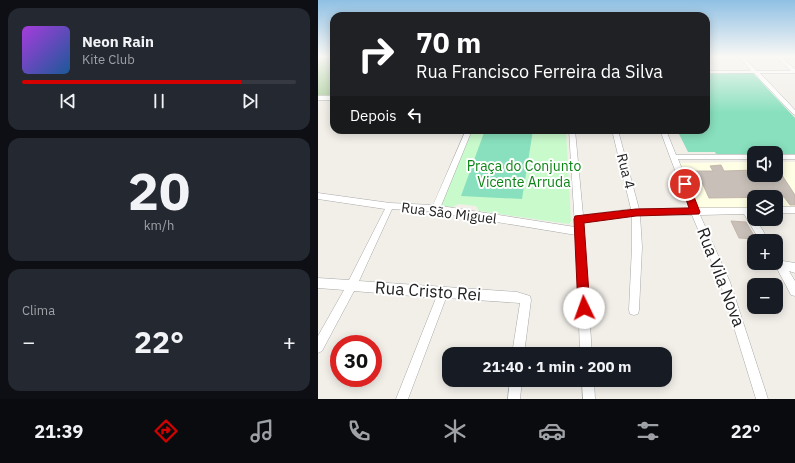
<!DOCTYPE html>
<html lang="pt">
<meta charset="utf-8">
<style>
body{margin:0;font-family:"IBM Plex Sans",sans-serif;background:#242831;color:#f1f3f6;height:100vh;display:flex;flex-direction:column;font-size:15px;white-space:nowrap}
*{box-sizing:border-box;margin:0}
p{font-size:13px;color:#9ea1a6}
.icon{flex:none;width:22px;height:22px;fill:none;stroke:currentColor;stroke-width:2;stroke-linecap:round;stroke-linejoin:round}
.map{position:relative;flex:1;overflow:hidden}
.side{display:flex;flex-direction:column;gap:8px;padding:8px;background:#0d0f14;width:318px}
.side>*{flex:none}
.hud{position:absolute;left:12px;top:12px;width:380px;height:122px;border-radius:12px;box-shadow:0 2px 10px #0003;background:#202124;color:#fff;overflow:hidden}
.buttons{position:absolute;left:429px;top:146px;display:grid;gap:8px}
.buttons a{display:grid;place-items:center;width:36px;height:36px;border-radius:8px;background:#171b24;box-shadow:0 2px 10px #0003;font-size:20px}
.speed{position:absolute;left:12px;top:335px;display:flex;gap:8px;font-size:20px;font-weight:700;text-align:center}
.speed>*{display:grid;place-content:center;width:52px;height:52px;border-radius:50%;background:#171b24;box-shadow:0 2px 10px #0003;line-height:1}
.speed .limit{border:6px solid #d22;background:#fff;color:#111}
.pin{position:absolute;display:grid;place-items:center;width:34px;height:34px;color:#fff;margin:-17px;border:2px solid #fff;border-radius:50%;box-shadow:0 1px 4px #0007}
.me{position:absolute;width:44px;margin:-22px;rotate:357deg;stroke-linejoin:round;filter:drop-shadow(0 0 3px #0008)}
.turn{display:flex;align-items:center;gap:14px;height:84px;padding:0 20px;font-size:18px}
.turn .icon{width:52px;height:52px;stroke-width:2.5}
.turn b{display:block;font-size:28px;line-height:34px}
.then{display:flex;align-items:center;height:38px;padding:0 20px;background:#0003;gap:8px;font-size:15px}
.big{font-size:30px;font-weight:700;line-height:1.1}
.side .widget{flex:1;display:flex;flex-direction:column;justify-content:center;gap:6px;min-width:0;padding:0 14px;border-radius:12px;background:#242831}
.side .dial{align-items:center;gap:0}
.dial b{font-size:52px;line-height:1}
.song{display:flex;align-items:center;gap:12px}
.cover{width:48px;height:48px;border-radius:6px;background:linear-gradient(135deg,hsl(280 70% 55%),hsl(210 70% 35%))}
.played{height:4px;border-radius:2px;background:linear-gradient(90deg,#d40000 80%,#363941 80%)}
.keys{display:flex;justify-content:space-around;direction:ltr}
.heat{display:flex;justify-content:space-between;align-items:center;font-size:22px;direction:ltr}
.trip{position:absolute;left:124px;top:347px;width:230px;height:40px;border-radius:12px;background:#171b24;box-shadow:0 2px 10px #0003;font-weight:700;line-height:40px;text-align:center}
.dock{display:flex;height:64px;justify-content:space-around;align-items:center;background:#090b0e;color:#9ea1a6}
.dock .icon{width:28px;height:28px}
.dock .selected{color:#d40000}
.dock b{font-size:18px;color:#f1f3f6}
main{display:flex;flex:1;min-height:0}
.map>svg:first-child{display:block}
</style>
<main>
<section class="side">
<div class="widget">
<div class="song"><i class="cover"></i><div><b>Neon Rain</b><p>Kite Club</p></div></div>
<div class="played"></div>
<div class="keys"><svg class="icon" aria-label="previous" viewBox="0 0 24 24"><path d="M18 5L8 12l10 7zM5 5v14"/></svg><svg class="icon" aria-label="pause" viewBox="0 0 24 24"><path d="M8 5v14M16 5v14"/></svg><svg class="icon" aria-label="next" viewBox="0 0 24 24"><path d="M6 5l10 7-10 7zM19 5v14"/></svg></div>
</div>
<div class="widget dial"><b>20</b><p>km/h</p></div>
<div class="widget"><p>Clima</p>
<div class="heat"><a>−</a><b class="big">22°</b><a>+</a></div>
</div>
</section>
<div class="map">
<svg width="477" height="399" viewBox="0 0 477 399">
<rect width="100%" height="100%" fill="#f2efe9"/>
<!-- education -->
<path fill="#ffffe5" d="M436,162v13h22v-13h19v50h-19v-15h-22v15l-55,1 -21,-50z"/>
<!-- forest -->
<rect fill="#add19e" x="0" y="57" width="16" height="38"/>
<!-- park -->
<path fill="#c8facc" d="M153,130h95l5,91 -2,3 -90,-13 -3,-5 -17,-2 -7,3 -12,-1z"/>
<!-- pitch -->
<g fill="#88e0be">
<path d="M435,73l42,45v36h-79l-1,-2h-27l-11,-22h29v-56z"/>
<path d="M167,130h48l-11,69 -61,-3z"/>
</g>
<!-- building -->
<g fill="#c7bfb8" stroke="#c4b6ab">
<path d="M403,165l3,6 30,-1v5h22v-9l19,29v10h-5l-6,-8 -75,1 -9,-20h-6l-3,-7h22l-3,-5z"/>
<path d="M413,221l15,1 10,17 -17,-1z"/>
</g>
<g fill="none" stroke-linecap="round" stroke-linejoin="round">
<defs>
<g id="minor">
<path d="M421,57h5l13,14h34l-15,-14h5l14,12v4h-35l35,37v5l-2,-1 -39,-41h-48v-2h45z"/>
<rect x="0" y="96" width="16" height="4"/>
<path d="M148,130h6l-31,76 134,21 -6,-97h6l8,85 48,-6 -19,-79h6l21,79 50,-1 -29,-78h6l10,25h78v4h-76l20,49h56v6h-1l1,5h2l13,22h-9l-16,-27 -44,1 30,67 38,117h-12l-36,-117 -28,-67h-52l2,32 -3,63 -1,4 -4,1 -4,-1 -1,-4 3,-63v-31l-49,6 9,132h-12l-4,-119 -140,-23 -44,-3 -33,72 158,11 13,4 1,4 -7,54h-12l8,-51 -74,-5 -38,101h-12l40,-101 -82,-7 -32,60 -4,2v-17l26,-46 -26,-2v-10l31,2 36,-71 -67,-10v-6l72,10 43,2z"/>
<rect x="458" y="155" width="19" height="4"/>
<rect x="458" y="207" width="19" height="6"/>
<path d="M458,254l3,1 4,6 12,2v10l-6,-2 6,10v15l-4,-1 -17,-32h2z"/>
<path d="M192,380h12l-2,19h-12z"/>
<path d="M264,380h12l1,19h-12z"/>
</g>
</defs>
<!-- minor casing -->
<use href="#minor" stroke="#a9a9a9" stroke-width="1"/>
<!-- minor -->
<use href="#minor" fill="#fff" fill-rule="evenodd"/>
</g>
<!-- sky -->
<linearGradient id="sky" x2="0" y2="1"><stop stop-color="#8fc0e4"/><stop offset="0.5" stop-color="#f9f8f5"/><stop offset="1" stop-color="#f9f8f5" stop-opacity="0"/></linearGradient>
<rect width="477" height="113" fill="url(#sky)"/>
<!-- route -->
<path fill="#d40000" stroke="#8a0000" d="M367,181l4,3 11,28 -1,2 -63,2 -52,7 6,85 -2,5 -4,1 -4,-1 -2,-5 -4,-89 1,-3 61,-7 53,-1 -8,-24z"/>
<g text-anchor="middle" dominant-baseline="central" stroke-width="4" stroke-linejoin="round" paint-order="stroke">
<!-- park labels -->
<g font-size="14" fill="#0c8416" stroke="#fff">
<text x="206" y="166">Praça do Conjunto<tspan x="206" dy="16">Vicente Arruda</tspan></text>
</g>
<!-- street labels -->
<g font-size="14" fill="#222" stroke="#fff">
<text transform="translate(308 171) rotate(76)">Rua 4</text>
<text transform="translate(131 213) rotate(7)">Rua São Miguel</text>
</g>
<!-- near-street labels -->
<g font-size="17" fill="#222" stroke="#fff">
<text transform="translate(403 277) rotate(69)">Rua Vila Nova</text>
<text transform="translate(110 291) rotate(4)">Rua Cristo Rei</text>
</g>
</g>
</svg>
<div class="buttons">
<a><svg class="icon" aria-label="sound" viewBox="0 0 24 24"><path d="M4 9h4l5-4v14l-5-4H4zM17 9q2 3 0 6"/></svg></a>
<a><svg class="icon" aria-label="layers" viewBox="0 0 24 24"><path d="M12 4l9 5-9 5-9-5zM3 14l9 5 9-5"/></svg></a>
<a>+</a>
<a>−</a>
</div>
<div class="speed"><div class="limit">30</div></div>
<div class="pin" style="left:367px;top:184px;background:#d93025"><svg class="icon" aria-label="arrive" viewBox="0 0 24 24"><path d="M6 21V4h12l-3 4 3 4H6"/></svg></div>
<svg class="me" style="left:266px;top:308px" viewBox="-20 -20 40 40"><circle r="19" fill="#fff"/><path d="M0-13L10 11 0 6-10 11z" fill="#d40000"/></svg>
<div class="trip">21:40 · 1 min · 200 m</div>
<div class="hud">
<div class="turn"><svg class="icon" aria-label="right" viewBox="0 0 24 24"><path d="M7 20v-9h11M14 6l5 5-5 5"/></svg><div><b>70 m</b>Rua Francisco Ferreira da Silva</div></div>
<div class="then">Depois<svg class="icon" aria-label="left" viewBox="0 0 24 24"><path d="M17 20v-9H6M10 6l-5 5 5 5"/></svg></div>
</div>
</div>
</main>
<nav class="dock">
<b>21:39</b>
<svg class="icon selected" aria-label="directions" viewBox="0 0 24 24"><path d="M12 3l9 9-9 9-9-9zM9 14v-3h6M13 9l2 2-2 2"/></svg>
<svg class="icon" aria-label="music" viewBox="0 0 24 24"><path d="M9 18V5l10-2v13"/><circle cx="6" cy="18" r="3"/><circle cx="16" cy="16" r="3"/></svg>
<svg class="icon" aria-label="phone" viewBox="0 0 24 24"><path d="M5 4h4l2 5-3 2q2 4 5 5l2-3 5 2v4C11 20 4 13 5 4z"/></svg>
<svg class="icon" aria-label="climate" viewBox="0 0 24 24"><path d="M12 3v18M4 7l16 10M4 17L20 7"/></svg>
<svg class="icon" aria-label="car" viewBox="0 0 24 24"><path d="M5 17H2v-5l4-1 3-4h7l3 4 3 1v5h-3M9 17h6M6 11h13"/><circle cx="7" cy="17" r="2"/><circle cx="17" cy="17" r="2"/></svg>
<svg class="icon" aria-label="filters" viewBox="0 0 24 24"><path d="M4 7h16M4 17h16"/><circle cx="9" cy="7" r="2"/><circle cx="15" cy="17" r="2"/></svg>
<b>22°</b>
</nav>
